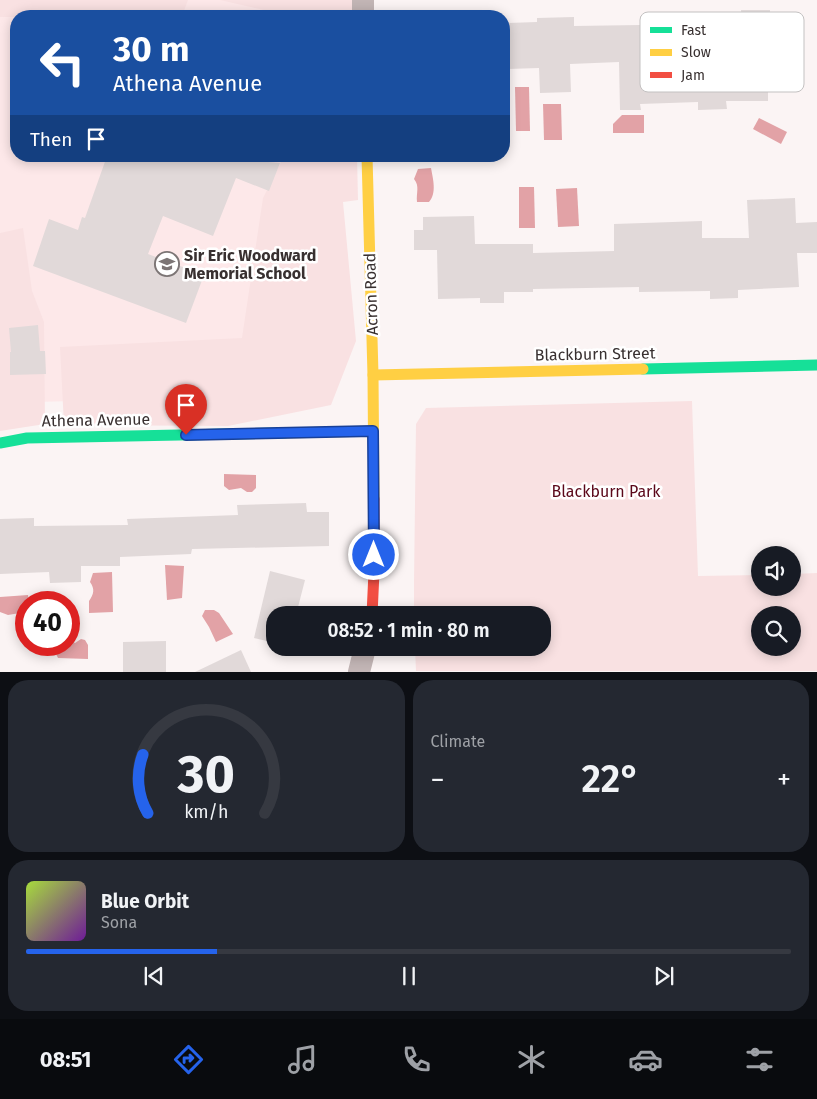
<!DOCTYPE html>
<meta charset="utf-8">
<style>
body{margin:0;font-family:"Fira Sans",sans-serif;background:#242831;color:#f1f3f6;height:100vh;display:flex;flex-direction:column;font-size:19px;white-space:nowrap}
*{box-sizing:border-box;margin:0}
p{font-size:16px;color:#9ea1a6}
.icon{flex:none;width:28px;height:28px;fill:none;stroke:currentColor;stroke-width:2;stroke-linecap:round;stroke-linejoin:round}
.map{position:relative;height:672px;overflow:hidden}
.panel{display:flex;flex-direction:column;gap:8px;padding:8px;background:#0d0f14;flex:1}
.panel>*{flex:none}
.hud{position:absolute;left:10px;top:10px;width:500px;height:152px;border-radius:20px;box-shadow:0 2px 12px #0003;background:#1a4fa0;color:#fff;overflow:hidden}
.tools{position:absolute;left:751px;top:546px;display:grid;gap:10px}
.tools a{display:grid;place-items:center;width:50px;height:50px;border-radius:50%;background:#171b24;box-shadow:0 2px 12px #0003;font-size:25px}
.speed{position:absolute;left:15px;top:591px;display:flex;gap:10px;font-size:25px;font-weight:700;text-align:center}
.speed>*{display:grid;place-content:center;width:65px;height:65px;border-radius:50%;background:#171b24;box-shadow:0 2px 12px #0003;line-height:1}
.speed .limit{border:8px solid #d22;background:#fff;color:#111}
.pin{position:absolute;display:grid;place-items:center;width:42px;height:42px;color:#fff;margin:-51px -21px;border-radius:50% 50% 50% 0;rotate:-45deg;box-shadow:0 0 5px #0007}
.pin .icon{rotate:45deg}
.me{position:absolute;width:55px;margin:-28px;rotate:0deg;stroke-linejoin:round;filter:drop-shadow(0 0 4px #0008)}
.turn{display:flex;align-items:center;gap:18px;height:105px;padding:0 20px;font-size:22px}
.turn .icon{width:65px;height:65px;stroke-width:2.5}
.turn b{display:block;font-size:35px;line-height:42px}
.then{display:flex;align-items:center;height:48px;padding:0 20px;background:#0003;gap:10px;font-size:19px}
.big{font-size:38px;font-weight:600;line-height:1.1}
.panel .widget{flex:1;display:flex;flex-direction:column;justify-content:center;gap:8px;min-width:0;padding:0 18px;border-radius:20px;background:#242831}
.panel .dial{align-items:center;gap:0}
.dial svg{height:130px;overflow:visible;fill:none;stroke:#363941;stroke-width:7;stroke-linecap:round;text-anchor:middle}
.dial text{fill:#f1f3f6;stroke:none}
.song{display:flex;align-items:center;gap:15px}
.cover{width:60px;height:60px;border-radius:8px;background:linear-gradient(135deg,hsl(80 70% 55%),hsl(280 70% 35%))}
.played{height:5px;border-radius:2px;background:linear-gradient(90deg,#2563eb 25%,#363941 25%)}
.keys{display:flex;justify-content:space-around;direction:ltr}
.heat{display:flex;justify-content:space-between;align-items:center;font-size:28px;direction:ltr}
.panel .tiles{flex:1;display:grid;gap:8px;grid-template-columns:1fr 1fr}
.widget:last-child{grid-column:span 2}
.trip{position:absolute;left:266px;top:606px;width:285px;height:50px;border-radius:20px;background:#171b24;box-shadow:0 2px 12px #0003;font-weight:600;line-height:50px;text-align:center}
.tabs{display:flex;height:80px;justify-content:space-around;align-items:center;background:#090b0e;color:#9ea1a6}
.tabs .icon{width:35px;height:35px}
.tabs .active{color:#2563eb}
.tabs b{font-size:22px;color:#f1f3f6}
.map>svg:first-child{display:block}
</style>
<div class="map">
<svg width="817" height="672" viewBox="0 0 817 672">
<rect width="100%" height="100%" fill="#fbf4f4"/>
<!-- built -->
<path fill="#fde8e9" d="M0,0h328l1,16h-313v140h316l-16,239 -282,7 -34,7z"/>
<!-- green -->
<g fill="#f9e1e2" fill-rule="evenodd">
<path d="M0,0h188l-6,16 -166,1h-16z"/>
<path d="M220,0h137v16h-83l-1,-4z"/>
<path d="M284,156h73l1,44 -15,2 13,139 -25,64 -103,21 -164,-1 -4,-78 182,-9 21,-140z"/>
<path d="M23,228l9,63 12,31 1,102 -45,7v-198z"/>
<path d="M692,401l6,175 62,-1v13h32l1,-14 24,-1v98h-401l-1,-23h127v-33h-128v-32l2,-159 10,-16zM760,615h32v33h-32z"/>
</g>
<!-- water -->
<g fill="#e2a2a6">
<path d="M515,87h14l1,44h-14z"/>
<path d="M543,104h18l1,36h-18z"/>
<path d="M622,115h22v18h-31v-9z"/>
<path d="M759,118l28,14 -6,12 -28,-15z"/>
<path d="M431,168c2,11 6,25 -2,34h-12c-1,-9 3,-16 -3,-23l4,-10z"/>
<path d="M519,187h15l1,41h-16z"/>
<path d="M577,188l2,38 -21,1 -2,-38z"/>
<path d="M224,474l32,1v13l-4,4h-5l-6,-4 -12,2 -5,-4z"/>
<path d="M165,565l19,1 -2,32 -15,2z"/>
<path d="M112,572l1,40 -24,1v-12c5,-7 6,-12 1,-19l3,-9z"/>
<path d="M28,595l1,7h-3v10l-18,3 -8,-3v-15z"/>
<path d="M205,610h9l5,3 14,21 -17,8 -7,-15 -7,-11z"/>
<path d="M69,639l6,4 6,-4 4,1 3,5v14l-30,-1 -2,-4 3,-8 10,-1z"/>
</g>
<!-- building -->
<g fill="#e1d9d9">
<path d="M741,10h29v16h26l1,41h-29v34h-42l1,8 -29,1v-8l-58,2 1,6h-21l-1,-48 -49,2 1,28 -31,1 -1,-25 -35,1v-46l33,-1v-4l37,-1v9l66,-1v-9h27v1l32,-1v12l43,-1z"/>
<path d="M107,156h164l-3,6 12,1 -11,28 -33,-13 -23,58 -50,-20 -15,38 56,21 -18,48 -153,-57 16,-47 29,11 4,-13 3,1z"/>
<path d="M795,198l1,25 21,-1v31h-20l2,34 -61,3v8l-28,1v-8l-71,1v-5l-106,2v3h-29v11h-24v-5l-42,1 -1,-49h-23v-20h9v-13l51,-1 1,28h58v9l81,-2v-27l88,-3v17h47l-2,-38z"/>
<path d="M38,325l2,26h5l1,23 -36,1v-23h1l-2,-24z"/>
<path d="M306,503l1,9h22v34l-137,3 -1,5 -71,3v9h-39v16l-31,1 -1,-11 -49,2v-55l34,-1v8l94,-1 -1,-6 111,-4 -1,-10z"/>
<path d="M270,571l35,9 -9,35h-21v28l-21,-5z"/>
<path d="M166,641v31h-43v-30z"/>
<path d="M241,650l10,22h-56z"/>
</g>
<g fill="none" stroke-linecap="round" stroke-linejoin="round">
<!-- street -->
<g stroke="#c2b5b5" stroke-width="22">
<path d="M363,0v16"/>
<path d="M359,672l6,-24"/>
</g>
<!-- fast -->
<g stroke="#16e098" stroke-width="11">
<path d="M643,369l174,-4"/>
<path d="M0,443l27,-5 258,-5"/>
</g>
<!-- slow -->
<g stroke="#ffcf43" stroke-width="11">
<path d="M367,156l6,219 1,124"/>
<path d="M373,375l270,-6"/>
<path d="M285,433l88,-2"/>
</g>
<!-- jam -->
<path stroke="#f24e42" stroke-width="11" d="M372,615l2,-43v-73"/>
</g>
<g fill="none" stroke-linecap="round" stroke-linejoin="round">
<defs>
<path id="route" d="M186,435l187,-4 1,124"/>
</defs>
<!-- route casing -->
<use href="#route" stroke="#184099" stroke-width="12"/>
<!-- route -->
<use href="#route" stroke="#2563eb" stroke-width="9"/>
</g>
<!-- icons -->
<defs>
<symbol id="school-ring" viewBox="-11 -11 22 22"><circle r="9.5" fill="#fff" stroke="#7c7575" stroke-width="1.5"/><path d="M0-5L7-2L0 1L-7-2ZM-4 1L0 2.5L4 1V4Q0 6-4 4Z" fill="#7c7575"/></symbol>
</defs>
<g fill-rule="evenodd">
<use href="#school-ring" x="153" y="250" width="28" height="28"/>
</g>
<g text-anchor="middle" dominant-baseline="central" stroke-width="5" stroke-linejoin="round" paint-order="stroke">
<!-- poi labels -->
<g font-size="16" font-weight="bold" fill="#383030" stroke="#fff" text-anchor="start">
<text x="184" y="255">Sir Eric Woodward<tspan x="184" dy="18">Memorial School</tspan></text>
</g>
<!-- street labels -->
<g font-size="16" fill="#383030" stroke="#fff">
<text transform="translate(371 294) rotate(-92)">Acron Road</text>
<text transform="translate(595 354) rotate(-1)">Blackburn Street</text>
<text transform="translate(96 420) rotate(-1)">Athena Avenue</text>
</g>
<!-- park labels -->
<g font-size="16" fill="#5b081a" stroke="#fff">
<text x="606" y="491">Blackburn Park</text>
</g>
</g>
<!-- legend -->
<rect x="640" y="12" width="164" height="80" rx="8" fill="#fff" stroke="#c3c1c1" stroke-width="1"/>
<rect x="650" y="27" width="22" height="6" fill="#16e098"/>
<rect x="650" y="49" width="22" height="7" fill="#ffcf43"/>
<rect x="650" y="72" width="22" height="6" fill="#f24e42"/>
<g font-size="14" fill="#383030">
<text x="681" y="35">Fast</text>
<text x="681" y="57">Slow</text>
<text x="681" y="80">Jam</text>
</g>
</svg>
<div class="tools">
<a><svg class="icon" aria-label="sound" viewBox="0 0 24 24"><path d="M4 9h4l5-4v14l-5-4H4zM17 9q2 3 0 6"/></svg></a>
<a><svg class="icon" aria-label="search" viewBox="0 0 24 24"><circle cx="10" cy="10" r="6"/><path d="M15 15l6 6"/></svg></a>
</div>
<div class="speed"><div class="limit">40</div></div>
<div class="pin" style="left:186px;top:435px;background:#d93025"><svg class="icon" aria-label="arrive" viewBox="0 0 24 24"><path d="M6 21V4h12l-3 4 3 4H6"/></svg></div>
<svg class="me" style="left:374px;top:555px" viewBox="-20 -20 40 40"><circle r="17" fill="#2563eb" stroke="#fff" stroke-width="3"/><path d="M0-11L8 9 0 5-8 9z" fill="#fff"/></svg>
<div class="trip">08:52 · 1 min · 80 m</div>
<div class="hud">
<div class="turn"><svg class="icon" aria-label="left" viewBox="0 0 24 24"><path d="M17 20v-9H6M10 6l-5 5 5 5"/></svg><div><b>30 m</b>Athena Avenue</div></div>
<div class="then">Then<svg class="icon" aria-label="arrive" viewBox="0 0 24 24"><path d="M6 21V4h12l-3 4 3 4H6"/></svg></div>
</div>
</div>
<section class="panel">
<div class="tiles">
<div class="widget dial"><svg viewBox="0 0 100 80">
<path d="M14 69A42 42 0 1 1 86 69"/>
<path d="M14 69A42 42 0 0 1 11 33" stroke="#2563eb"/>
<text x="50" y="56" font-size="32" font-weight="700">30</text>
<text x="50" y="72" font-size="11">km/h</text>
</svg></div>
<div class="widget"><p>Climate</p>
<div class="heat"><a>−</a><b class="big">22°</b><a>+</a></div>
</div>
<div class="widget">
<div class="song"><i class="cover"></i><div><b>Blue Orbit</b><p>Sona</p></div></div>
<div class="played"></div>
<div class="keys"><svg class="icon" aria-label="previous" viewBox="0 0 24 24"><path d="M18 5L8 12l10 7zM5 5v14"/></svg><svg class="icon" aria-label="pause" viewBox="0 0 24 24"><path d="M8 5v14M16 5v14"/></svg><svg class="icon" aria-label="next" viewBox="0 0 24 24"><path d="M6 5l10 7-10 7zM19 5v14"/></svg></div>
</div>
</div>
</section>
<nav class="tabs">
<b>08:51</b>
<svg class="icon active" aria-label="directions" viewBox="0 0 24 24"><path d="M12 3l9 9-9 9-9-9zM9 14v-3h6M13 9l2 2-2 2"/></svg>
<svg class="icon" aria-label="music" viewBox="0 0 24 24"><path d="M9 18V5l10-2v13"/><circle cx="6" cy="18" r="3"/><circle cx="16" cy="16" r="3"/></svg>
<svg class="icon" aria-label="phone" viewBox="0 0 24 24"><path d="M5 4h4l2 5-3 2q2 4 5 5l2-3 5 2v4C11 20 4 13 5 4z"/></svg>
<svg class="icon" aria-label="climate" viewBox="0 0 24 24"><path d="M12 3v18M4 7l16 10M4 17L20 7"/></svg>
<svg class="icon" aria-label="car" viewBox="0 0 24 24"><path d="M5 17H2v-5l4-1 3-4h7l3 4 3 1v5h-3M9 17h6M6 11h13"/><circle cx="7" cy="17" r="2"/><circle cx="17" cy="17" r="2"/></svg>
<svg class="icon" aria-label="filters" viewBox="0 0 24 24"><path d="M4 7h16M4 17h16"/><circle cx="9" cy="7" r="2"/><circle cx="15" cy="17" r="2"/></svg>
</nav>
